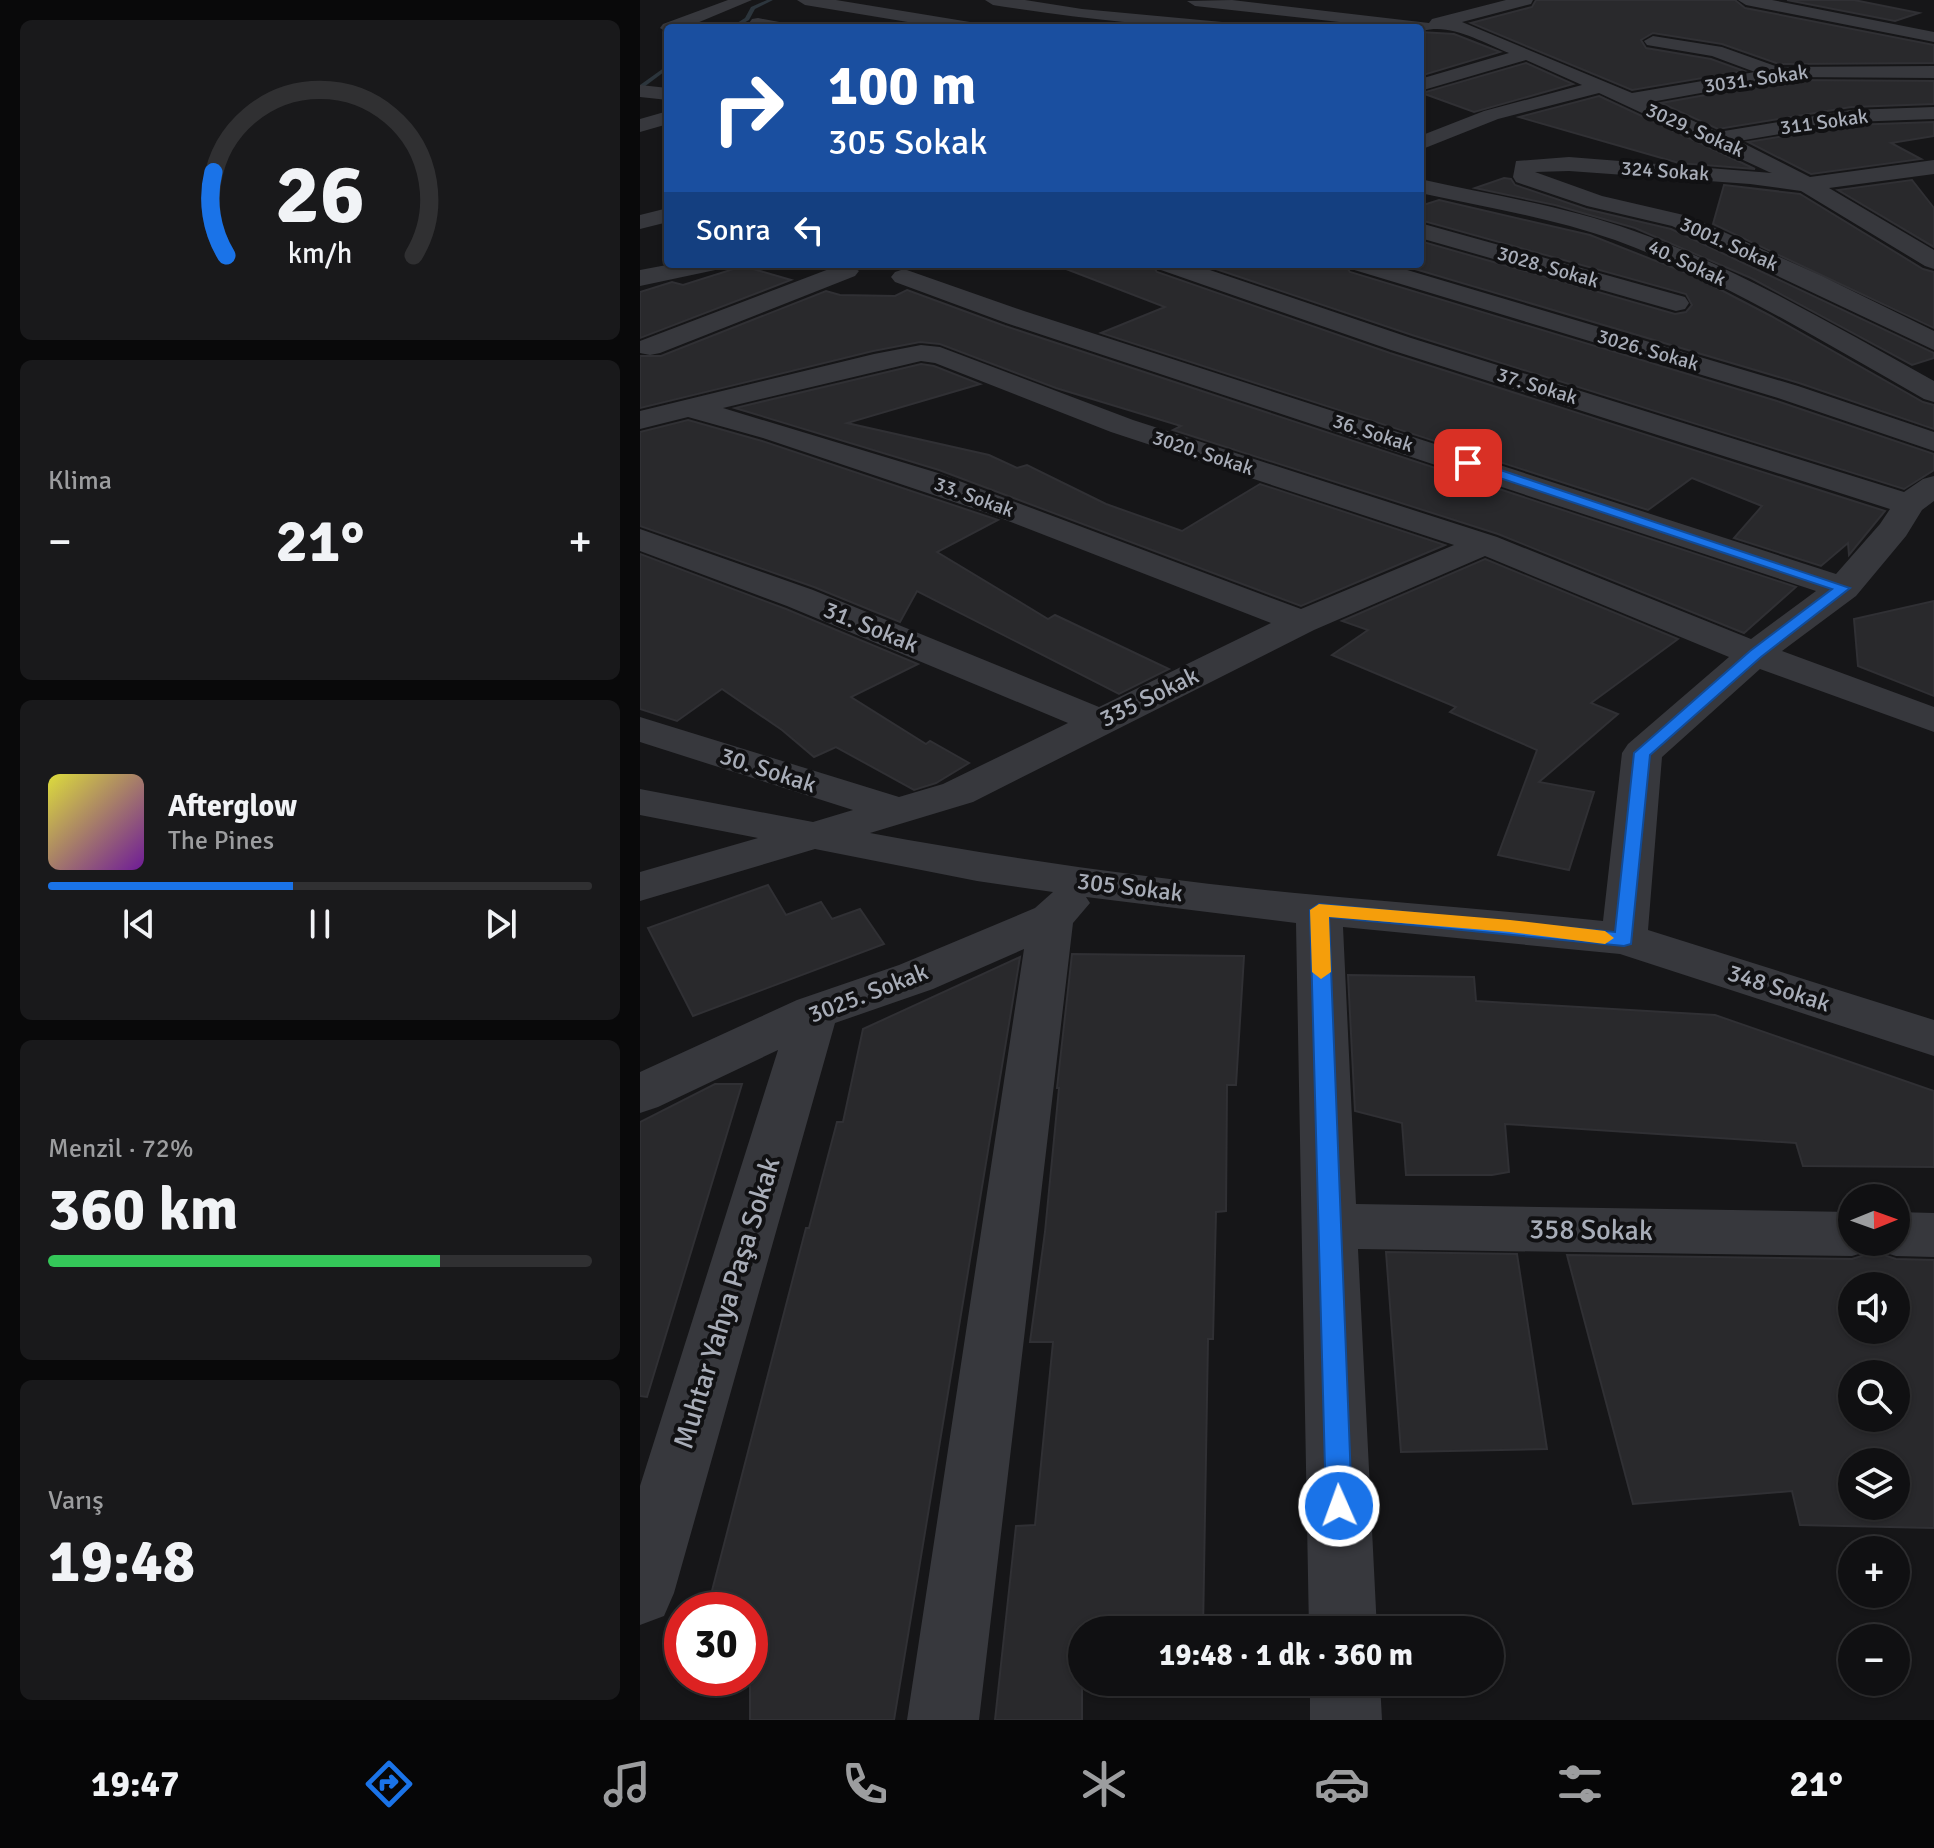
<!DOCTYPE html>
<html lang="tr">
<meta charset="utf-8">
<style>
body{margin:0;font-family:Signika,sans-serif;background:#19191b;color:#f1f3f6;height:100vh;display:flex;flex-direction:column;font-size:30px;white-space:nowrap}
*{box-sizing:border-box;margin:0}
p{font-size:26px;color:#9c9d9f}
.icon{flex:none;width:44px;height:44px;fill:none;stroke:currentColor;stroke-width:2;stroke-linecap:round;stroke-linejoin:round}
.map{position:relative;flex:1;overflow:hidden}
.sheet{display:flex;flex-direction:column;gap:20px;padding:20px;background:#09090a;width:640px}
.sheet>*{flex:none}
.hud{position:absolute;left:24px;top:24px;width:760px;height:244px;border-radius:8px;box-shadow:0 2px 6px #0004,0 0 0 2px #303032;background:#1a4fa0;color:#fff;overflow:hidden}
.needle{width:52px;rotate:89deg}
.controls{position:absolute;left:1198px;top:1184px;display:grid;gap:16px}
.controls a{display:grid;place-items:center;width:72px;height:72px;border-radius:50%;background:#101012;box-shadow:0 2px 6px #0004,0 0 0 2px #303032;font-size:40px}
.speed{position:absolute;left:24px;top:1592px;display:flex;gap:16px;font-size:40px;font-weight:700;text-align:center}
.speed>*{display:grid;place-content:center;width:104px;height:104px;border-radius:50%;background:#101012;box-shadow:0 2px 6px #0004,0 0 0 2px #303032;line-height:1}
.speed .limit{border:12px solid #d22;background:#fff;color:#111}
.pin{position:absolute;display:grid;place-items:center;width:68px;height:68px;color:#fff;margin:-34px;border-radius:16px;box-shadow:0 4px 12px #0006}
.me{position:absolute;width:88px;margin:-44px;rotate:358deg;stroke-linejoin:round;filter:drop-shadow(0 0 6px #0008)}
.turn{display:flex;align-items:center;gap:28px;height:168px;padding:0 32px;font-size:36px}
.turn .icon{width:104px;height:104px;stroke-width:2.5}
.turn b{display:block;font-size:56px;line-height:68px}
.then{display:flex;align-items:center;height:76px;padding:0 32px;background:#0003;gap:16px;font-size:30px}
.big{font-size:60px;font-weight:800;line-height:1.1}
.sheet .tile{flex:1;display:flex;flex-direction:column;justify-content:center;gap:12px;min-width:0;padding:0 28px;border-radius:12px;background:#19191b}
.sheet .dial{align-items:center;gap:0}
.dial svg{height:208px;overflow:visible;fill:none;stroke:#303032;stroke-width:7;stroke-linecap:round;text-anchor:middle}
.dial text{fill:#f1f3f6;stroke:none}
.song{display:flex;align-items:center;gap:24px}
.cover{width:96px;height:96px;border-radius:12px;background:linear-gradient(135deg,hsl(60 70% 55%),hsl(280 70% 35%))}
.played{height:8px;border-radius:4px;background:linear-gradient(90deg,#1a73e8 45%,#303032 45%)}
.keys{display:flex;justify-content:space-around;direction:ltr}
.heat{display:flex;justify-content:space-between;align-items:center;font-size:44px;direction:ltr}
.charge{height:12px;border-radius:6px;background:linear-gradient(90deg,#34c759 72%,#303032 0)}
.trip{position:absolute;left:428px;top:1616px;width:436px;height:80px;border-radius:40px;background:#101012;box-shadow:0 2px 6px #0004,0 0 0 2px #303032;font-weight:800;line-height:80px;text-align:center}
.dock{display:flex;height:128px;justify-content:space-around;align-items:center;background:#060607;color:#9c9d9f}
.dock .icon{width:56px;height:56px}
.dock .active{color:#1a73e8}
.dock b{font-size:36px;color:#f1f3f6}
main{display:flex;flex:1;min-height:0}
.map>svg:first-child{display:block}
</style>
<main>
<section class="sheet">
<div class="tile dial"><svg viewBox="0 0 100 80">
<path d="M14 69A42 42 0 1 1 86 69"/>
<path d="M14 69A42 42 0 0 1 9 37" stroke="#1a73e8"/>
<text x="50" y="56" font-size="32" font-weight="700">26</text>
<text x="50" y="72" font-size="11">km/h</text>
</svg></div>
<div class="tile"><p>Klima</p>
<div class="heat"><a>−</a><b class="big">21°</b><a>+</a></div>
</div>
<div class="tile">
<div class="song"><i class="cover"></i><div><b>Afterglow</b><p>The Pines</p></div></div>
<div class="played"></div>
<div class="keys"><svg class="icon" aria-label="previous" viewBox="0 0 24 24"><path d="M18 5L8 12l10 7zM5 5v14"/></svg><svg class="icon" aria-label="pause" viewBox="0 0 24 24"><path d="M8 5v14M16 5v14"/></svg><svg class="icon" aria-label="next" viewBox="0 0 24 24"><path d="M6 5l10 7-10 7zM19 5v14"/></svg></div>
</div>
<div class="tile"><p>Menzil · 72%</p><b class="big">360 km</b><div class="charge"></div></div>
<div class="tile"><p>Varış</p><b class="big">19:48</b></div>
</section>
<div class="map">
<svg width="1294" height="1720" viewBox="0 0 1294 1720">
<rect width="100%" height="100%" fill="#161618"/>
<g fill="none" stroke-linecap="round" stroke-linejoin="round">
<!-- stream -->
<g fill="#2c353c" fill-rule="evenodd">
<path d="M127,0h6l-18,9 -6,11 -14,8h-6l16,-10 6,-11z"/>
<path d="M28,65v4l-28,21v-5z"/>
</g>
</g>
<!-- building -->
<g fill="#29292c" stroke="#303034" stroke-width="2" fill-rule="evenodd">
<path d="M896,0h199l10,8 189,37v18l-155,1 -57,-20 -69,-11 -12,7 5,8 65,11 33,12 -112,19 -161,-67 61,-16z"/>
<path d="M1147,0h67l65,13 -24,8z"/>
<path d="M780,32l34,2 46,18 -80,24z"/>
<path d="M886,63l47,21 -99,28 -52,-19z"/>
<path d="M1150,80l144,1v23l-83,3 -133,22 -57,-26z"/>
<path d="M959,96l156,73 -76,-6 -160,-46z"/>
<path d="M1294,122v14l-43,7 30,16 -110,15 -63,-32 103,-17z"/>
<path d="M864,178l7,1 4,6 71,24 85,20 263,124v5l-22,7 -161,-87 -116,-50 -80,-23 -80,-17z"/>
<path d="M1272,180l22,28v39l-96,-57z"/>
<path d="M1084,185l76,9 123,75 11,3v56l-221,-104z"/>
<path d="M799,200l151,35 104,41 77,40 152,86 11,3v24l-135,-46 -401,-119h22v-23l255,73 11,-2 6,-7 -6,-11 -266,-74v-14z"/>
<path d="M421,264h90l6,8 233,81 495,158 -36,44 -1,-12 -27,23 -87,-28 28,-32 -70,-28 -44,32 -547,-177 64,-26 -104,-40z"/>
<path d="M561,264h143l6,8 427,129 157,53v16l-30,19 -492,-154z"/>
<path d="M103,266l48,14 -151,58v-46l32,-10 11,3z"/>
<path d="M267,290l98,36 791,261 -52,46 -246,-99 -325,-104 8,-4 -125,-38 -116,-44 -20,-2 -47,9 -233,57v-52h21l165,-65 14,4 55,1z"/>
<path d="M281,364l13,2 46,18 -133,39 142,32 28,13 10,-3 79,39 76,27 78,-47 185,61 -144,61 -362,-136 -204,-62z"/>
<path d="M48,420l74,21 236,79 -61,32 111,67 7,-4 114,54 -50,25 -202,-103 -17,31 -86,-35 -174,-61v-94z"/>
<path d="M0,554l146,55 132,55 -67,33 75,47 4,-3 39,22 -33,20 -22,7 -78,-43 -22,10 -32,-27 -60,-41 -45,32 -37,-12z"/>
<path d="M845,559l193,80 -87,64 27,11 -79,68 55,10 -25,78 -71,-15 39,-105 -87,-38 6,-5 -124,-52 36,-25 -26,-9z"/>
<path d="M1294,601v95l-76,-30 -4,-47z"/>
<path d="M128,885l18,30 35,-13 11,17 28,-10 24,35 -191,72 -45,-88z"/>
<path d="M432,954l172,2 -8,129h-9l-1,126 -10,1 -3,127h-5l-5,291h-121v90h-87l21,-194 19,-1 18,-183h-23l15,-110 14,-144h-2z"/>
<path d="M380,957l-126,763h-144v-110h-43l99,-382h3l28,-106h6l20,-93z"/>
<path d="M708,975l126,2 2,24 239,14 219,76v76l-131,-1 -7,-23 -291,-19 4,48 -17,3h-86l-4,-52 -47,-12z"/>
<path d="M75,1084h27l-95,313 -7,-1v-274z"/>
<path d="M746,1252l131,2 30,195 -146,3z"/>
<path d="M1234,1252l22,7 38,1v268l-134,-3 -8,-34 -159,13 -66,-249 285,4zM1212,1286h44v44h-44zM1212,1374h44v44h-44zM1212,1462h44v44h-44z"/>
</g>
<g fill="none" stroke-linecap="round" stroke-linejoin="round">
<!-- minor -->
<g fill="#37383d" fill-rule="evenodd">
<path d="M88,0h24l-67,28h-17v5l-8,-5 3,-4z"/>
<path d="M157,0h39l140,23 9,5h-41l-139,-23z"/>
<path d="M345,0h40l57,9 151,14 9,5c-84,0 -166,-10 -249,-23z"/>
<path d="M592,0l197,23 3,-4 74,-19h27l-2,4 -69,18 170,71 123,-21 -43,-16 -65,-11 -3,-4 9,-5 69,11 56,20 156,-1v12l-144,-1 -139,25 67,30 133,-22 83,-3v12l-83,3 -112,19 71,36 124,-17v14l-105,14 105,62v19l-9,-3 -124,-75 -51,-7 -181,-13 -34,1 67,24 86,20 134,60 112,55v19l-262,-124 -85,-20 -71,-24 -3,-5 3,-16 53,-4 203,16 -3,-1 -170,-79 -101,26 -78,31v-14l64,-25 98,-26 -56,-25 -106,31v-12l89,-26c-28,-11 -58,-30 -86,-22l-3,-3h-27l-198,-22 -8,-5z"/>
<path d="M1098,0h34l162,32v10l-188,-37z"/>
<path d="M118,18l32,6 3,4 -41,-1 -3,-4 3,-4z"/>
<path d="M0,85l28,3v12l-28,-3z"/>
<path d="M28,111v13l-28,8v-13z"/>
<path d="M780,179c71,16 145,27 214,52 106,38 202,96 300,150v21l-10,-3c-101,-57 -200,-119 -309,-159 -63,-22 -130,-33 -195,-47z"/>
<path d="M28,208v14l-28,7v-14z"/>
<path d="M780,223l265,74 4,6 -4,6 -9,2 -256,-73z"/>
<path d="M32,264h52l-4,5 -80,17v-16z"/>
<path d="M208,264l11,7 -4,5 -195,77 -10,2 -10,-2v-12l197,-75z"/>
<path d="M514,264h38l219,74 493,154 19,-13 11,-3v25l-12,9 -16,26 -50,60 -74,55 152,56v25l-174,-63 -98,88 -14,173 286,90v36l-314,-102 -277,-27 13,277 496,8v30h44v-30l38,1v44l-38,-1 -20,-6 -2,-5 -2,5 -20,6 -494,-7 19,381h-68l-13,-707 -210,-26 4,6 -17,20 -94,797h-72l117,-771 -91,40 -98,34 -161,570 -10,23 -24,9v-139l138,-436 -120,57 -18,6v-41l157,-72 102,-35 136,-57 18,-16 -76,-11 -162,-32 -175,52v-29l118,-34 -118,-23v-26l173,33 40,-12 -213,-68v-25l259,80 44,-13 125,-61 -281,-117 -147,-55v-22l173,61 286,117 172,-84 -281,-109 -227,-76 -75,-21 -48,12v-18l234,-57 47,-9 19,2 193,73 364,117 254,102 65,-48 -810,-268 -111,-41 -4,-5 4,-5 9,-3 120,42 812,263 44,-50 10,-15 -499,-159 -233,-81zM281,361l14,2 176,69 343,113 -153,64 -363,-136 -215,-65zM845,556l244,101 -101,87 -6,9 -19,168c-103,-11 -205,-18 -308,-28 -142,-14 -284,-34 -425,-60l103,-31 341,-172z"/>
<path d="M707,264h40l411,122 136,46v19l-156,-53 -427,-129z"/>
<path d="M670,1682h70l2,38h-72z"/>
</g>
</g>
<!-- route -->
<path fill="#1a73e8" stroke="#114b97" stroke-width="2" d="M828,459l382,129 -89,69 -111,98 -19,189 -7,2 -295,-29 23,589 -4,8 -9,4 -9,-4 -4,-8 -16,-596 9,-6 296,28 19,-179 116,-102 82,-62 -368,-123 -2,-3z"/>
<!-- slow -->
<path fill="#f59e0b" d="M679,904l191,16 95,11 9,7 -9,6 -95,-12 -181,-15 2,55 -10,7 -9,-7 -2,-62z"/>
<g text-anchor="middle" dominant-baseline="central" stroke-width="8" stroke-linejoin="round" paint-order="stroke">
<!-- far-street labels -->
<g font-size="20" fill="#a8adb8" stroke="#111113">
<text transform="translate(1116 79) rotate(-8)">3031. Sokak</text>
<text transform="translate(1184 122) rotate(-8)">311 Sokak</text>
<text transform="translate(1055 130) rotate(24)">3029. Sokak</text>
<text transform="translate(1025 171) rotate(4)">324 Sokak</text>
<text transform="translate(1089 244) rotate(24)">3001. Sokak</text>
<text transform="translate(1047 263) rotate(25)">40. Sokak</text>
<text transform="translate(908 267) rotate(16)">3028. Sokak</text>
<text transform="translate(1008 350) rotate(16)">3026. Sokak</text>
<text transform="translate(897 386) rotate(17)">37. Sokak</text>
<text transform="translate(733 433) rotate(18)">36. Sokak</text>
<text transform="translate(563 453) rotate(18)">3020. Sokak</text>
<text transform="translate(334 497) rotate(20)">33. Sokak</text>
</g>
<!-- street labels -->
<g font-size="24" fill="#a8adb8" stroke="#111113">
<text transform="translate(231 627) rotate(22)">31. Sokak</text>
<text transform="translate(509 697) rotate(-26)">335 Sokak</text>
<text transform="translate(128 770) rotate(18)">30. Sokak</text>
<text transform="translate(490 887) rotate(7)">305 Sokak</text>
<text transform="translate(1139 988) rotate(18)">348 Sokak</text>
<text transform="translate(228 993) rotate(-21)">3025. Sokak</text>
</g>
<!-- near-street labels -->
<g font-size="28" fill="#a8adb8" stroke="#111113">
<text transform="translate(951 1230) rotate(1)">358 Sokak</text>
<text transform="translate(87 1303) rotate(-73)">Muhtar Yahya Paşa Sokak</text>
</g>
</g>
</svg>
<div class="controls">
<a><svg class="needle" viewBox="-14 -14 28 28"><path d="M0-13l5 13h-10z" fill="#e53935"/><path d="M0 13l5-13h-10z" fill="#9c9d9f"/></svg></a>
<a><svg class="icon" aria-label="sound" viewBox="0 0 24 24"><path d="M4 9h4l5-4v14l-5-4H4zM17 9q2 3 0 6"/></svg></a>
<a><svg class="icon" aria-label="search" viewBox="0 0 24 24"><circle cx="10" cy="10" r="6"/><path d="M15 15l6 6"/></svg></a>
<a><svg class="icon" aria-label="layers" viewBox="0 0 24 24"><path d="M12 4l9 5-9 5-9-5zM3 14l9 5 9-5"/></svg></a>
<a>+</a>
<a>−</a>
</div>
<div class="speed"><div class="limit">30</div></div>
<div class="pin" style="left:828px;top:463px;background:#d93025"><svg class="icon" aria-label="arrive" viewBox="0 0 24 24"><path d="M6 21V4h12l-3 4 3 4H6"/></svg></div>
<svg class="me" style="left:699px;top:1506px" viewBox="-20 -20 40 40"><circle r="17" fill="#1a73e8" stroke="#fff" stroke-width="3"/><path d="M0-11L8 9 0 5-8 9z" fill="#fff"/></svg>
<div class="trip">19:48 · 1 dk · 360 m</div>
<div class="hud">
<div class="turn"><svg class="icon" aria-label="right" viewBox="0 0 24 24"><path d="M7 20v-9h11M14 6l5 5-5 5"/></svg><div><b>100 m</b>305 Sokak</div></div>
<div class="then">Sonra<svg class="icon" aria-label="left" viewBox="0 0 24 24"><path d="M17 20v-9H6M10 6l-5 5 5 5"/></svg></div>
</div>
</div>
</main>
<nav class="dock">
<b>19:47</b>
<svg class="icon active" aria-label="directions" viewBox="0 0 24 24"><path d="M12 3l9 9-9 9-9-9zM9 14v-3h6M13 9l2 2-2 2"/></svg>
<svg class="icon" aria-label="music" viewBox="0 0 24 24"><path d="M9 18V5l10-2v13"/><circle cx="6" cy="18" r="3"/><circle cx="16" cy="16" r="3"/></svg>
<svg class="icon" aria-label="phone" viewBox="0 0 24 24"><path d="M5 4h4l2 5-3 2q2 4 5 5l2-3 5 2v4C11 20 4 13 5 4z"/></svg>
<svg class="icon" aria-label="climate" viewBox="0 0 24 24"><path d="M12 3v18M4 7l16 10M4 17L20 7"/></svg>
<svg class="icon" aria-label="car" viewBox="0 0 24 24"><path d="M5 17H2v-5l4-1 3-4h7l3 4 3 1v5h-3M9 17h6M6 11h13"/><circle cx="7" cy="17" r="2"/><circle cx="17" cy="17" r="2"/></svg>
<svg class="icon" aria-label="filters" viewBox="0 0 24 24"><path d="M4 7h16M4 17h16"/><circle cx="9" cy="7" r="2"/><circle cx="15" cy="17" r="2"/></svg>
<b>21°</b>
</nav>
